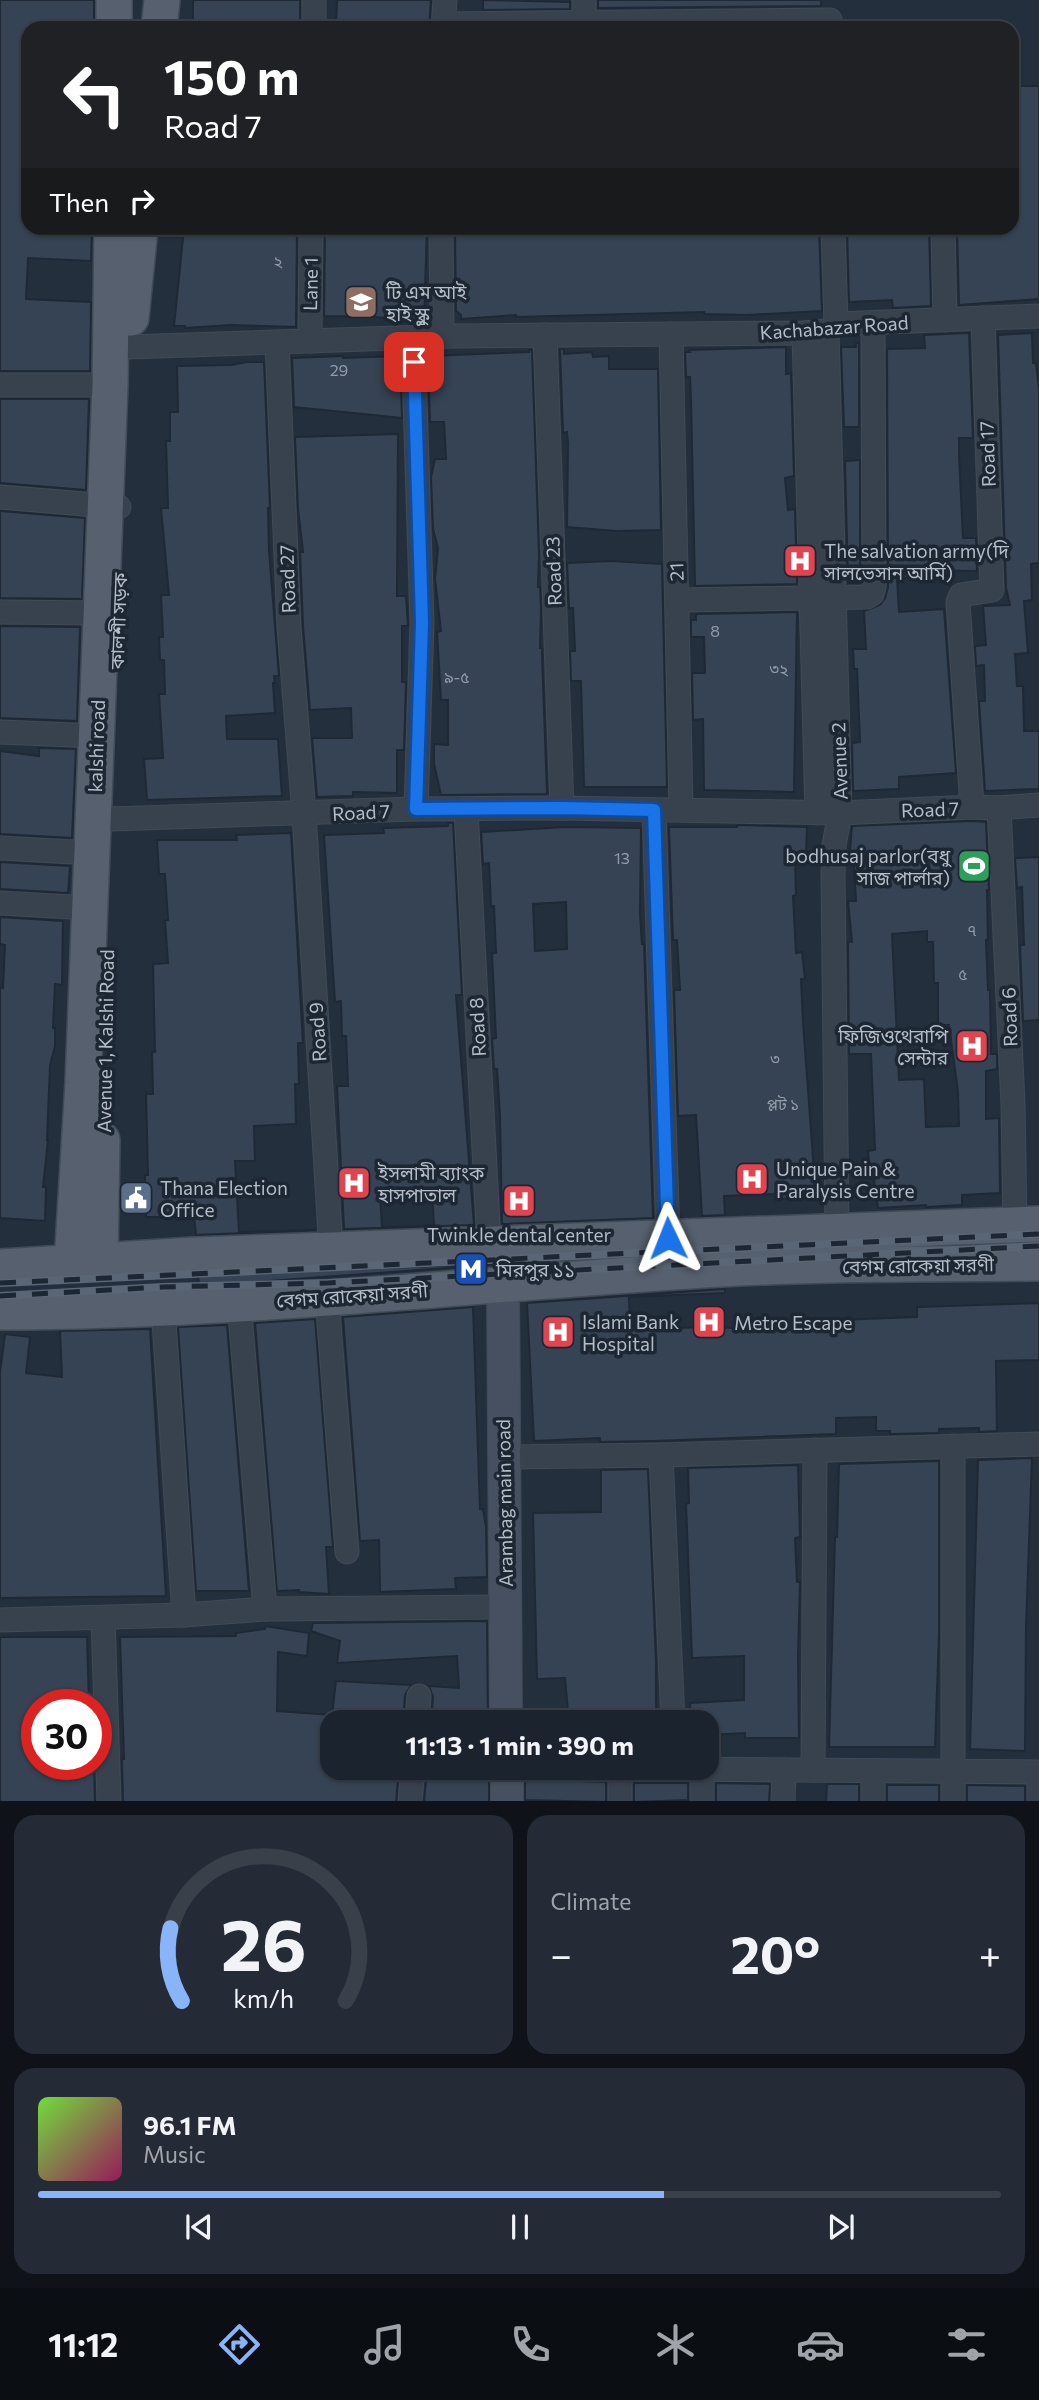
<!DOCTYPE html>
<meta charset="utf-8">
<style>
body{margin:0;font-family:Commissioner,"Noto Sans Bengali",sans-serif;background:#242b36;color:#f1f3f6;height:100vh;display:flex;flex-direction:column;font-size:26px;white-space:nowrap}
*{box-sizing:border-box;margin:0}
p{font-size:23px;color:#a0a4aa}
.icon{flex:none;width:38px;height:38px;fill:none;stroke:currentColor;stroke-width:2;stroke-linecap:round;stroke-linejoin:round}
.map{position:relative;height:1801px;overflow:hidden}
.side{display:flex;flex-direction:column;gap:14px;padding:14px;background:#0f1319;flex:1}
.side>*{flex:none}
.guide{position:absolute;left:21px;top:21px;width:998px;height:214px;border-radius:21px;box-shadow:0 2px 5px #0004,0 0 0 2px #39404a;background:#202124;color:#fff;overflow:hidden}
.speed{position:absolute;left:21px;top:1689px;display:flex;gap:14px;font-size:35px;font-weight:700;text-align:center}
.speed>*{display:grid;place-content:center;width:91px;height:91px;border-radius:50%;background:#1b232e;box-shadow:0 2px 5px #0004,0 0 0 2px #39404a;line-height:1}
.speed .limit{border:10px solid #d22;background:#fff;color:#111}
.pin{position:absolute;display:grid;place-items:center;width:60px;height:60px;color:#fff;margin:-30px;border-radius:14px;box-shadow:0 4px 10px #0006}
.me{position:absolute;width:77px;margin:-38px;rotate:358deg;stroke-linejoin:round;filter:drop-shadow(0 0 5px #0008)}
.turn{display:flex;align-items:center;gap:24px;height:147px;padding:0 28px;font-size:32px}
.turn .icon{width:91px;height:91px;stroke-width:2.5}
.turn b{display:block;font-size:49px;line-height:60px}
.then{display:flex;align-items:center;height:66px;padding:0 28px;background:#0003;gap:14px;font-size:26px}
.big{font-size:52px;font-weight:700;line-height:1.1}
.side .widget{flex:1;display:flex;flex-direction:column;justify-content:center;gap:10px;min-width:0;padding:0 24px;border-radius:21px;background:#242b36}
.side .dial{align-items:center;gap:0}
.dial svg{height:182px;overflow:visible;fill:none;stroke:#39404a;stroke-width:7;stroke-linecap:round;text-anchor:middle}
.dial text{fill:#f1f3f6;stroke:none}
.song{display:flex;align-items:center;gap:21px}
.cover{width:84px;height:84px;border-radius:10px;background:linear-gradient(135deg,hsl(100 70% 55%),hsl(330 70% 35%))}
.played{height:7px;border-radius:4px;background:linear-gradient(90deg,#8ab4f8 65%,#39404a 65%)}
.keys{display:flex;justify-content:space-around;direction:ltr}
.heat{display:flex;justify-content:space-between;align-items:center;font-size:38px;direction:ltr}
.side .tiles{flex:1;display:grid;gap:14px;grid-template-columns:1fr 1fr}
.widget:last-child{grid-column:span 2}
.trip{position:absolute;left:320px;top:1710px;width:399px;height:70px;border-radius:21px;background:#1b232e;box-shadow:0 2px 5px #0004,0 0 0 2px #39404a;font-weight:700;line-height:70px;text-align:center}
.menu{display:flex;height:112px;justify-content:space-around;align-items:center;background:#0b0e12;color:#a0a4aa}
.menu .icon{width:49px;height:49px}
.menu .selected{color:#8ab4f8}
.menu b{font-size:32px;color:#f1f3f6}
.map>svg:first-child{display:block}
</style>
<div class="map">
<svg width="1039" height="1802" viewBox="0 0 1039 1802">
<rect width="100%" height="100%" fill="#242f3e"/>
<!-- building -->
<g fill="#364354" stroke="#1f2835" stroke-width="2" fill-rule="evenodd">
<path d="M0,0h94v28h-67l-1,34h2v166h64l-1,33 -63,-3 -2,41 65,3 -1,69h-90z"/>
<rect x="193" y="0" width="107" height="28"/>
<path d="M337,0h94l-2,28h-93z"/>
<path d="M483,0l87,2v7l-87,1z"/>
<path d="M598,0h223v6l-223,2z"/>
<path d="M1014,86h25v213l-80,6 -2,-77h55v-100h2z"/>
<path d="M184,228h113l-1,99 -65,-2 -46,3v-2h-11z"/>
<path d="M325,228h102l-3,93 -50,-4 -50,-1z"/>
<path d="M455,228h364l3,83 -75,4 -43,-1v-2l-188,5v-2l-55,4v-4l-5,-4z"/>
<path d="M847,228h82l2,78 -38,2 -1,-8 -43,2z"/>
<path d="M969,333l4,105h-14v17l4,83h13l1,33 -56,-1v8h-24l2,34 45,-3 12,164 -57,4v12l-46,2 -1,-48 8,-1 -3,-73h-3l-1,-20h13l-2,-38 16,-6 5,-7 3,-11 -1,-238 38,-1 -1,-13z"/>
<path d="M1032,333l1,30h3l3,26v174l-8,1 1,36 -8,1 4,52 -13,1 2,32h6l1,45h15v58l-54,2 -6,-90h6l-1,-36 -8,1 -1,-20 11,-1 -3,-39 27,-1 -4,-17 -8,-253z"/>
<path d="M856,343h3v84h-15l-3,-80h15z"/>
<path d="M786,347v27l5,-1 3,103 -9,2 3,32 7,-1 2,75 -102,2 -4,-187 -1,-22h-4l-1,-25h5l-1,-2z"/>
<path d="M560,349h4v5l28,-2 1,5 16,-1v13h49l3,161 -45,1 -49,-4 1,-84 -1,-11 -4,1z"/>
<path d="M529,350h3l7,205 -1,32h2l1,22 -1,39h2v6l5,140 -106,1 -7,-31v-20l14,1v-45h-7l-4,-68 4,-1 -6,-52 3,-31 -5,-19 -2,-52 4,-18h11l-2,-37h-14l-2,-66 101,-4z"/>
<path d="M343,356v2l57,-2 2,62 -108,-11 -2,-49z"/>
<path d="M247,362h17l6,146h-2l1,43 10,125h-5l1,7h-2l2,30 -49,3 1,23h51l4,57 -135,4 -3,-41 19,-1 -4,-64h6l-1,-34h-4l-1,-23h4l-2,-42h8l-8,-87h7l-2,-67h4v-29h8l-1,-46 54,-1z"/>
<path d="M0,399h89l-3,91 -86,-7z"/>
<path d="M398,434l-1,162h9l2,30h-6v56h4l-2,68h-7v43l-44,-1v4l-36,1 -5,-59h40l-1,-30 -41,2 -7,-84 -3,-74h3l-5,-43 -3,-72z"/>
<path d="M860,460v123h-12l-3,-122z"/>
<path d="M0,511l85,7 -3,81 -82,-1z"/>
<path d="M611,561l51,3 5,223h-83l-3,-106h-10l-1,-30h5l-2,-43h-4l-2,-45z"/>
<path d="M797,612l-3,180 -90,-2 -1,-71 -10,1 -1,-47h13l-1,-36h-13v-17h5v-6z"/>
<path d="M0,626l80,1 -3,94 -77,-3z"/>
<path d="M39,748l37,1 -4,89 -72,-4v-83l39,5z"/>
<path d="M972,821l14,1 3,68h-2l1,50h-2l2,50h2l1,64h6v15l-11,2v48l13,-1 1,75 -38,2v10l-36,2v-2l-48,3 -4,-29h-3l-3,-28 7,-1 -4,-96h-22l-1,-112h4l-4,-41h8l-3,-50h-3l2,-25zM927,931v11h6l1,41h4v42h11l9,67 1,34 -33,1 -2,-48 -25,1 -7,-146z"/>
<path d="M448,823h5l9,172h-6l18,230 -130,4 -7,-143h11l-2,-50h-4l-1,-35 -6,1 -11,-167 60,-2 -1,-5 65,-2zM432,1193l2,33 -52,1 -2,-32z"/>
<path d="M737,825l70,2 -1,29h-11l1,39 -3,1 3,57 6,-1 3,27h-4l2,43 13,176 -41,1v-5l-51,2 1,19 -23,1 -6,-101 -18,1 -4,-126h6l-3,-50h-4l-4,-113h68z"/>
<path d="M565,827l76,1 -1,86 2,30h2l9,274 -151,6 -2,-109 -3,-46h-3l-2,-30 4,-1 -4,-85h4l-2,-47h-3l-2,-43 -6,1 -2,-32zM566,902l1,47 -32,2 -2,-47z"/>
<path d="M291,833l12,210h-5l1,41h-4l1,40 -42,2 1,35h-20l4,71 77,-2 -120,5 -2,-18h-48l-1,-42h3l-2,-81h7l-1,-42h3l-2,-88 15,-1 -3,-43h3l-3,-46h-6l-2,-34h80l-1,-5z"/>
<path d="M1039,857v163l-16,1 -3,-76h4l-2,-58 -5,1 -2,-30z"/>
<path d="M0,862l70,4 -2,27 -68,-4z"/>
<path d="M0,917l63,4 -1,64 -7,-1 -2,44h2v18l-5,20 -3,74h1l-5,47h3l-1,34 -45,-3v-230h3l2,-43 -5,-1z"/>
<path d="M515,1263l-316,23 -1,-11z"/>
<path d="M725,1289v4l-96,4 1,32 81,-2 41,2v3l85,-5v-7l80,-3v-10l122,-4v57l-43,1 1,70 -18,1v-4l-40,1v4l-49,1v-3h-14v-14l-40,1v16l-182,7 -54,1v-4l-66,3 -7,-138z"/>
<path d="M473,1307l7,202h3l3,18 1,50 -32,1 1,11 -76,3 -1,-52 -19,1 -17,-224z"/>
<path d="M315,1319l18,228h-7l3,47 -30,-2v-2l-22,1 -22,-268z"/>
<path d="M227,1325l22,266h-53l-18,-264z"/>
<path d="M150,1329l16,267 -166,2v-226l5,-38 25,3 -4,36 36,4 -2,-46z"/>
<path d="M1032,1458l-6,169 -1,124 -55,-2 8,-289z"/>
<path d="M939,1461v172l-4,114h-106l6,-210h2l2,-73z"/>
<path d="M798,1465l2,72 -5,1 2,44h3l-2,75 1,81h-54v-5l-38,2v-13h-16l-1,-19 54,-3v-44l-52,2 -6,-154 3,-1 -1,-35z"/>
<path d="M648,1469l8,193v60h-87l-4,-44 -28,1 -4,-166 68,-1v-42z"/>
<path d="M487,1621l1,101h-57l2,-25 -4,-11 30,2 -2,-32 -120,7 3,-22 -29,-10 2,-8z"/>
<path d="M265,1626l44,7 -2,23 -29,-4 -1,59 55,4 4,-34 75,4 -6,10 -2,27h-71v46h67l-3,34h-273l-1,-43h2l-4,-122 116,-1v-3l29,-4z"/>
<path d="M0,1637h87l2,67h-52v60h57l1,38h-95z"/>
<path d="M427,1769l25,-1 30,3 1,-3h6v34h-65z"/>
<path d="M525,1779l81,3v20l-81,-2z"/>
<path d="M634,1783h54v17l-54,2z"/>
<path d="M716,1783l54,1 -1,18h-53z"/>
<path d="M827,1784h32v18h-33z"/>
<rect x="887" y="1785" width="52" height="17"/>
<path d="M967,1785l58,1v16h-58z"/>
</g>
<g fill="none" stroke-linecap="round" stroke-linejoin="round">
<defs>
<g id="street">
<path d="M584,23v-23"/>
<path d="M443,24l387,-4"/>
<path d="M314,28v-28"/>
<path d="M443,28l2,-28"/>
<path d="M441,228l1,108"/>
<path d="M833,228l3,96"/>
<path d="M943,228l2,92"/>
<path d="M827,331l13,482 -6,32 -1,28 4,359"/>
<path d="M804,333l13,480"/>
<path d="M671,334l10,475"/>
<path d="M545,335l17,473"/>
<path d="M413,338l9,284 -6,187"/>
<path d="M310,341l1,-113"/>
<path d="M277,342l12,285 15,187 27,436"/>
<path d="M128,347l329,-11 347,-3 23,-2 9,-7 203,-8"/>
<path d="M0,385h110"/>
<path d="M0,497l119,10"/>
<path d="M677,600l190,-3 5,-3 2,-7 -1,-263"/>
<path d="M0,612l101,1"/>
<path d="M0,732l96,4"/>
<path d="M972,807l-14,-205 3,-7 31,-5 -9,-272"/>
<path d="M999,808l14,296 2,121"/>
<path d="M466,810l23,434"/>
<path d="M654,810l14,428"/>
<path d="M110,819l306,-10 146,-1 278,5 132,-6 27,1 40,-3"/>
<path d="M0,848l92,5"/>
<path d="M0,903l90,5"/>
<path d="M327,1298l20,254"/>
<path d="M239,1303l26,306"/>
<path d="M163,1307l21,308"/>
<path d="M661,1455l12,267"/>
<path d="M503,1457l158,-2 378,-11"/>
<path d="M103,1618l6,184"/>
<path d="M0,1620l184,-5 81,-6 240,-2"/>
<path d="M417,1722l2,-26"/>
<path d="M560,1768l479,4"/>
<path d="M813,1770l2,-320"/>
<path d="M410,1802l3,-34"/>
<path d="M620,1802v-34"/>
<path d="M702,1802v-33"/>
<path d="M783,1802l1,-32"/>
<path d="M873,1802v-31"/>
<path d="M953,1802v-356"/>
<path d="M1039,1802v-21"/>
</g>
<g id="secondary">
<path d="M503,1283l3,439"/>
<path d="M507,1768v34"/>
</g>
<g id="primary">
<path d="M114,28v-28"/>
<path d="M159,28l3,-28"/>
<path d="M131,318l9,-90"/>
<path d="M100,1262l2,-122"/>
<path d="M72,1263l11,-180 27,-698 2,-157"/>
<path d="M0,1267l194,-12 845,-31"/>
<path d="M0,1312c231,0 461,-27 690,-41 116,-8 233,-7 349,-8"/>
</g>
</defs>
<!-- street casing -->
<use href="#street" stroke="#414a57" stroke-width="25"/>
<!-- secondary casing -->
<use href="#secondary" stroke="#414a57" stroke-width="34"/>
<!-- primary casing -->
<use href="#primary" stroke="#414a57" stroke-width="38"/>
<!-- street -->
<use href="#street" stroke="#38414e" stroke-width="23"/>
<!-- secondary -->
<use href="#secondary" stroke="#465061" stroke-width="32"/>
<!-- primary -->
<use href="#primary" stroke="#56606e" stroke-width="35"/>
<defs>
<g id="rail">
<path d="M0,1283l1039,-49"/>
<path d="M0,1296l163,-9 165,-4 711,-37"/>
</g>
</defs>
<!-- rail casing -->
<use href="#rail" stroke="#5a6575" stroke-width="8"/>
<!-- rail -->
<use href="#rail" stroke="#1d2633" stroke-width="5" stroke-dasharray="16" stroke-linecap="butt"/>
</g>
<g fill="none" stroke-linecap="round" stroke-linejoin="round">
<defs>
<path id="route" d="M414,362l8,260 -6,187 146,-1 92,2 14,428"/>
</defs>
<!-- route casing -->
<use href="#route" stroke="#114b97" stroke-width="18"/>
<!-- route -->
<use href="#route" stroke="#1a73e8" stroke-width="12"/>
</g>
<!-- icons -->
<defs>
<symbol id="school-square" viewBox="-11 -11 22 22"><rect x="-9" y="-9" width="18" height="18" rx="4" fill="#8d6e63" stroke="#1d2633"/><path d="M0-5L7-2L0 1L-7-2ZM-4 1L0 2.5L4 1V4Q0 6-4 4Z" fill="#fff"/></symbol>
<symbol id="hospital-square" viewBox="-11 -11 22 22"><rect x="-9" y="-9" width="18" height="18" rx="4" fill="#e0444e" stroke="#1d2633"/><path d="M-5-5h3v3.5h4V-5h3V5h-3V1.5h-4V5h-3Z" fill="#fff"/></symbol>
<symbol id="stadium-square" viewBox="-11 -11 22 22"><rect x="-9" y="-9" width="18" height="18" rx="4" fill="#2e9e5b" stroke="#1d2633"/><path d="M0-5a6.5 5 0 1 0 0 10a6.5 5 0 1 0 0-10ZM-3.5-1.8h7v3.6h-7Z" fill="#fff"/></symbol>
<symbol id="civic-square" viewBox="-11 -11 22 22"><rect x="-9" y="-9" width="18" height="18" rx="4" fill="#5c6f8a" stroke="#1d2633"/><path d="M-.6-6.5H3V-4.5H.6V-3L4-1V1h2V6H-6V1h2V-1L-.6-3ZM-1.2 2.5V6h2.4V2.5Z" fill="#fff"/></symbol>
<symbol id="metro-square" viewBox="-11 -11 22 22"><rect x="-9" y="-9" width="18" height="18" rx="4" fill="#1a4fb4" stroke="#1d2633"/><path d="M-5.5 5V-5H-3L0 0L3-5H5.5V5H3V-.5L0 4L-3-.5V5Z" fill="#fff"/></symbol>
</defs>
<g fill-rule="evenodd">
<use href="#school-square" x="342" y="283" width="38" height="38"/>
<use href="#hospital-square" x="781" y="542" width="38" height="38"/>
<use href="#stadium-square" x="955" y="847" width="38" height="38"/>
<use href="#hospital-square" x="953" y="1027" width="38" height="38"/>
<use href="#hospital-square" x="733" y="1160" width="38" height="38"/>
<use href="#hospital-square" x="335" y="1164" width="38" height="38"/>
<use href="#civic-square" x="117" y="1179" width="38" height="38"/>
<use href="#hospital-square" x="500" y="1182" width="38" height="38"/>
<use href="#metro-square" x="452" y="1250" width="38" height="38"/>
<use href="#hospital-square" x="690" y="1303" width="38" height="38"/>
<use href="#hospital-square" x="539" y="1313" width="38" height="38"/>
</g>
<g text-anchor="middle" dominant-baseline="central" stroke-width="7" stroke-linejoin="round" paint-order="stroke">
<!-- number labels -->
<g font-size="16" fill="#929caa">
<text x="278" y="260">২</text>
<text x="339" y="369">29</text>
<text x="715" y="630">8</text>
<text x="779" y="668">৩২</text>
<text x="457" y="676">৯-৫</text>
<text x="622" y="857">13</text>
<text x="972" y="929">৭</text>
<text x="963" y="973">৫</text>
<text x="775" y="1058">৩</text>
<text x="783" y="1103">প্লট ১</text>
</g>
<!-- street labels -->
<g font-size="19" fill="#b4bcc9" stroke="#1d2633">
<text transform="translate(310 284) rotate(-89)">Lane 1</text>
<text transform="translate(834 327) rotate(-4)">Kachabazar Road</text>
<text transform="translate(987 454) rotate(-92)">Road 17</text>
<text transform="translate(553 571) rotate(-92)">Road 23</text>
<text transform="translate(676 572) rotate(-92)">21</text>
<text transform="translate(287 579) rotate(-92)">Road 27</text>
<text transform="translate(118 621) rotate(-88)">কালশী সড়ক</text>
<text transform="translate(96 746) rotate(-88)">kalshi road</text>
<text transform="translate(839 761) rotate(-92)">Avenue 2</text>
<text transform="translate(930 809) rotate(-2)">Road 7</text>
<text transform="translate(361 812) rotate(-3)">Road 7</text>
<text transform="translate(1009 1017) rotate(-92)">Road 6</text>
<text transform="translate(477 1027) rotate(-93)">Road 8</text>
<text transform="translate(317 1032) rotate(-94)">Road 9</text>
<text transform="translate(105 1041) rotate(-89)">Avenue 1, Kalshi Road</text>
<text transform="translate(918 1265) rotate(-1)">বেগম রোকেয়া সরণী</text>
<text transform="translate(352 1295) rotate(-4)">বেগম রোকেয়া সরণী</text>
<text transform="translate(504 1503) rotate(-91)">Arambag main road</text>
</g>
<!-- poi labels -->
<g font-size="19" fill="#b4bcc9" stroke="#1d2633" text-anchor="start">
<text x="386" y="291">টি এম আই<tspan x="386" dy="22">হাই স্কুল</tspan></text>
<text x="824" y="550">The salvation army(দি<tspan x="824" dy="22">সালভেসান আর্মি)</tspan></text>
<text x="950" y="855" text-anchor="end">bodhusaj parlor(বধু<tspan x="950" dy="22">সাজ পার্লার)</tspan></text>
<text x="948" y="1035" text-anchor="end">ফিজিওথেরাপি<tspan x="948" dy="22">সেন্টার</tspan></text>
<text x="776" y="1168">Unique Pain &amp;<tspan x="776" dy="22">Paralysis Centre</tspan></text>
<text x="378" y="1172">ইসলামী ব্যাংক<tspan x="378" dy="22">হাসপাতাল</tspan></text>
<text x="160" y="1187">Thana Election<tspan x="160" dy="22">Office</tspan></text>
<text x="519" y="1234" text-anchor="middle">Twinkle dental center</text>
<text x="496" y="1269">মিরপুর ১১</text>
<text x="582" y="1321">Islami Bank<tspan x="582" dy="22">Hospital</tspan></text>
<text x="734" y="1322">Metro Escape</text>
</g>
</g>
</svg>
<div class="speed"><div class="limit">30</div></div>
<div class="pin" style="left:414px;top:362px;background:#d93025"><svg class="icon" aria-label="arrive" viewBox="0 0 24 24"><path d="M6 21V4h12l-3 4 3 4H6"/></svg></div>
<svg class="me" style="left:668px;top:1238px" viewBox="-20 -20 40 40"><path d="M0-17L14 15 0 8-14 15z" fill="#1a73e8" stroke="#fff" stroke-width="4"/></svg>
<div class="trip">11:13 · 1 min · 390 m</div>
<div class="guide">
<div class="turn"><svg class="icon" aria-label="left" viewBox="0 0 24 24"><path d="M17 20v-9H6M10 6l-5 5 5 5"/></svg><div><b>150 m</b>Road 7</div></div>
<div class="then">Then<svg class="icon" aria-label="right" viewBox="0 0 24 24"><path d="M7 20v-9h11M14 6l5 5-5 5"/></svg></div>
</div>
</div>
<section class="side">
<div class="tiles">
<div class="widget dial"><svg viewBox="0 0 100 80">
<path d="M14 69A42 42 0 1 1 86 69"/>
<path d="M14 69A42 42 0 0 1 9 37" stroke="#8ab4f8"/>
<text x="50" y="56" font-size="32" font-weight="700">26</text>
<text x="50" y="72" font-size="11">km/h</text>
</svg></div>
<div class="widget"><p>Climate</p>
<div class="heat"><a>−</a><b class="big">20°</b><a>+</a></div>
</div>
<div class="widget">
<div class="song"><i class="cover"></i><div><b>96.1 FM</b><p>Music</p></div></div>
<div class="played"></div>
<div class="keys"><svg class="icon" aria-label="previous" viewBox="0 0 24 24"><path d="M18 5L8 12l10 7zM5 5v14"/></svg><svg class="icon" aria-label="pause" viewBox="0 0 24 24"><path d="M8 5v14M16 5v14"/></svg><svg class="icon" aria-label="next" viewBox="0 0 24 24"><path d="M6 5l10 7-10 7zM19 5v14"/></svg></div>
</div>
</div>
</section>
<nav class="menu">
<b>11:12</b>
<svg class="icon selected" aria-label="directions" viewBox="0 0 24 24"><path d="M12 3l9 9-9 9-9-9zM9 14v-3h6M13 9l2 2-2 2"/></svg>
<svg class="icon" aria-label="music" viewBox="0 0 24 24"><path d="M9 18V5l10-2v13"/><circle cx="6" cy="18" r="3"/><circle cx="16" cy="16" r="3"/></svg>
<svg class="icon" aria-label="phone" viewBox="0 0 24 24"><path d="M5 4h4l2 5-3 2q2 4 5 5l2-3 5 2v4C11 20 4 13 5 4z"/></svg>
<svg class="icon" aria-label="climate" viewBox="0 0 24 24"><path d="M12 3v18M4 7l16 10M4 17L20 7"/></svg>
<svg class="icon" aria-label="car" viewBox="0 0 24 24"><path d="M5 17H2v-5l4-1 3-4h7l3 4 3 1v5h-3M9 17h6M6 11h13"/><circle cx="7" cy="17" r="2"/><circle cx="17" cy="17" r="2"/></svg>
<svg class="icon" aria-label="filters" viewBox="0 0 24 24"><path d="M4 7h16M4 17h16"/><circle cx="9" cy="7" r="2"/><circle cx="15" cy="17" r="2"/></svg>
</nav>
